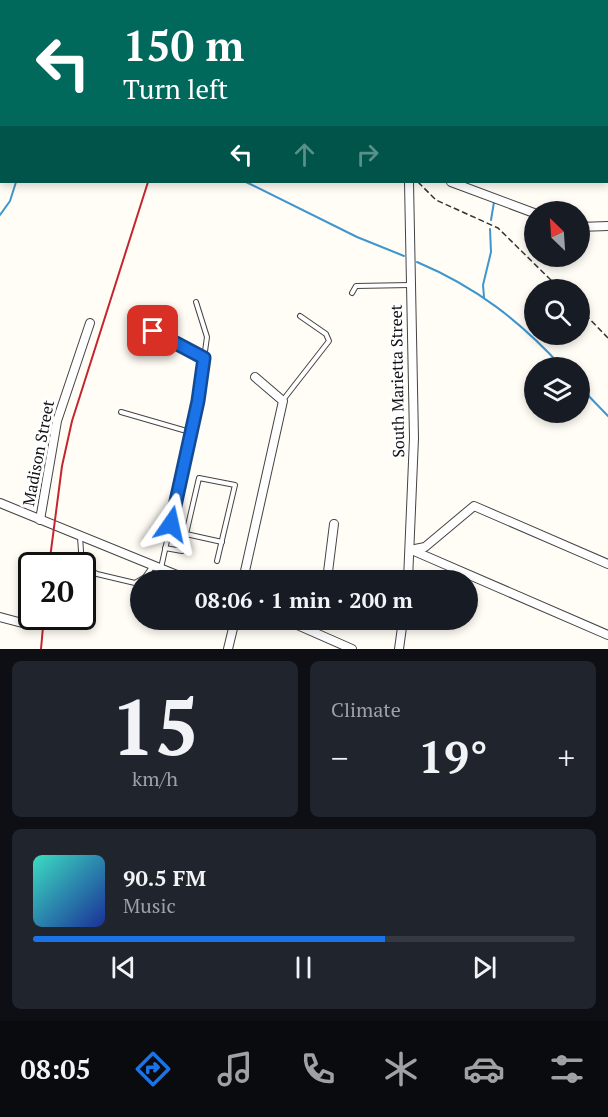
<!DOCTYPE html>
<meta charset="utf-8">
<style>
body{margin:0;font-family:"PT Serif",serif;background:#20242c;color:#f1f3f6;height:100vh;display:flex;flex-direction:column;font-size:22px;white-space:nowrap}
*{box-sizing:border-box;margin:0}
p{font-size:20px;color:#9ea1a6}
.icon{flex:none;width:33px;height:33px;fill:none;stroke:currentColor;stroke-width:2;stroke-linecap:round;stroke-linejoin:round}
.map{position:relative;height:649px;overflow:hidden}
.details{display:flex;flex-direction:column;gap:12px;padding:12px;background:#0d0f14;flex:1}
.details>*{flex:none}
.banner{position:absolute;left:0px;top:0px;width:609px;height:183px;box-shadow:0 3px 9px #0003;background:#00695c;color:#fff;overflow:hidden}
.needle{width:39px;rotate:335deg}
.tools{position:absolute;left:524px;top:201px;display:grid;gap:12px}
.tools a{display:grid;place-items:center;width:66px;height:66px;border-radius:50%;background:#171b24;box-shadow:0 3px 9px #0003;font-size:30px}
.speed{position:absolute;left:18px;top:552px;display:flex;gap:12px;font-size:30px;font-weight:700;text-align:center}
.speed>*{display:grid;place-content:center;width:78px;height:78px;border-radius:50%;background:#171b24;box-shadow:0 3px 9px #0003;line-height:1}
.speed .limit{border:3px solid #111;border-radius:9px;background:#fff;color:#111}
.pin{position:absolute;display:grid;place-items:center;width:51px;height:51px;color:#fff;margin:-26px;border-radius:12px;box-shadow:0 3px 9px #0006}
.me{position:absolute;width:66px;margin:-33px;rotate:11deg;stroke-linejoin:round;filter:drop-shadow(0 0 4px #0008)}
.turn{display:flex;align-items:center;gap:21px;height:126px;padding:0 24px;font-size:27px}
.turn .icon{width:78px;height:78px;stroke-width:2.5}
.turn b{display:block;font-size:42px;line-height:51px}
.lanes{display:flex;align-items:center;height:57px;padding:0 24px;background:#0003;justify-content:center;gap:30px;direction:ltr}
.lanes .off{opacity:.35}
.big{font-size:45px;font-weight:700;line-height:1.1}
.details .tile{flex:1;display:flex;flex-direction:column;justify-content:center;gap:9px;min-width:0;padding:0 21px;border-radius:9px;background:#20242c}
.details .dial{align-items:center;gap:0}
.dial b{font-size:78px;line-height:1}
.song{display:flex;align-items:center;gap:18px}
.cover{width:72px;height:72px;border-radius:9px;background:linear-gradient(135deg,hsl(170 70% 55%),hsl(230 70% 35%))}
.played{height:6px;border-radius:3px;background:linear-gradient(90deg,#1a73e8 65%,#363941 65%)}
.keys{display:flex;justify-content:space-around;direction:ltr}
.heat{display:flex;justify-content:space-between;align-items:center;font-size:33px;direction:ltr}
.details .tiles{flex:1;display:grid;gap:12px;grid-template-columns:1fr 1fr}
.tile:last-child{grid-column:span 2}
.trip{position:absolute;left:130px;top:570px;width:348px;height:60px;border-radius:30px;background:#171b24;box-shadow:0 3px 9px #0003;font-weight:700;line-height:60px;text-align:center}
.dock{display:flex;height:96px;justify-content:space-around;align-items:center;background:#090b0e;color:#9ea1a6}
.dock .icon{width:42px;height:42px}
.dock .selected{color:#1a73e8}
.dock b{font-size:27px;color:#f1f3f6}
.map>svg:first-child{display:block}
</style>
<div class="map">
<svg width="608" height="649" viewBox="0 0 608 649">
<rect width="100%" height="100%" fill="#fffdf5"/>
<g fill="none" stroke-linecap="round" stroke-linejoin="round">
<!-- stream -->
<g stroke="#3f96cf" stroke-width="2">
<path d="M0,111h2"/>
<path d="M246,182l111,55 47,19"/>
<path d="M0,215l10,-14 6,-19"/>
<path d="M491,220l3,-18"/>
<path d="M417,262c59,25 102,58 146,106"/>
<path d="M484,297l-1,-12 8,-33 -1,-23"/>
<path d="M579,386l29,30"/>
</g>
<defs>
<g id="lane">
<path d="M352,293l4,-7 54,-1"/>
<path d="M153,331l51,27"/>
<path d="M283,400l46,-59 -3,-7 -26,-18"/>
<path d="M121,412l69,20"/>
<path d="M186,534l36,8"/>
<path d="M80,537l2,28 15,9 38,9 10,-6 7,-10"/>
<path d="M165,548l17,3 17,-73 36,7 -18,76"/>
<path d="M161,568l37,-167 9,-64 -11,-35"/>
</g>
<g id="street">
<path d="M405,0v2"/>
<path d="M580,0l1,2"/>
<path d="M65,2l1,-2"/>
<path d="M0,24l2,1"/>
<path d="M608,120v2"/>
<path d="M451,182l83,31"/>
<path d="M579,227l29,-1"/>
<path d="M0,503l189,77"/>
<path d="M40,520l17,-99 33,-98"/>
<path d="M410,550l15,-3 49,-41 134,58"/>
<path d="M414,551l194,84"/>
<path d="M243,580l40,-179 -28,-24"/>
<path d="M327,580l7,-56"/>
<path d="M408,580l6,-142 -5,-256"/>
<path d="M0,617l26,7"/>
<path d="M286,620l66,29"/>
<path d="M228,649l7,-29"/>
<path d="M399,649l4,-29"/>
</g>
</defs>
<!-- lane casing -->
<use href="#lane" stroke="#444" stroke-width="6"/>
<!-- street casing -->
<use href="#street" stroke="#444" stroke-width="10"/>
<!-- path -->
<g stroke="#333" stroke-width="1.5" stroke-dasharray="6 3" stroke-linecap="butt">
<path d="M418,182l18,18 62,28 63,62"/>
<path d="M579,308l29,30"/>
</g>
<!-- lane -->
<use href="#lane" stroke="#fff" stroke-width="4"/>
<!-- street -->
<use href="#street" stroke="#fff" stroke-width="8"/>
<!-- rail -->
<g stroke="#c4262e" stroke-width="2">
<path d="M207,2v-2"/>
<path d="M49,566l13,-100 10,-45 76,-239"/>
<path d="M41,649l3,-33"/>
</g>
</g>
<g fill="none" stroke-linecap="round" stroke-linejoin="round">
<defs>
<path id="route" d="M153,331l51,27 -6,43 -27,123"/>
</defs>
<!-- route casing -->
<use href="#route" stroke="#114b97" stroke-width="15"/>
<!-- route -->
<use href="#route" stroke="#1a73e8" stroke-width="10"/>
</g>
<g text-anchor="middle" dominant-baseline="central" stroke-width="6" stroke-linejoin="round" paint-order="stroke">
<!-- street labels -->
<g font-size="16" fill="#111" stroke="#fff">
<text transform="translate(397 381) rotate(-91)">South Marietta Street</text>
<text transform="translate(38 453) rotate(-79)">Madison Street</text>
</g>
</g>
</svg>
<div class="tools">
<a><svg class="needle" viewBox="-14 -14 28 28"><path d="M0-13l5 13h-10z" fill="#e53935"/><path d="M0 13l5-13h-10z" fill="#9ea1a6"/></svg></a>
<a><svg class="icon" aria-label="search" viewBox="0 0 24 24"><circle cx="10" cy="10" r="6"/><path d="M15 15l6 6"/></svg></a>
<a><svg class="icon" aria-label="layers" viewBox="0 0 24 24"><path d="M12 4l9 5-9 5-9-5zM3 14l9 5 9-5"/></svg></a>
</div>
<div class="speed"><div class="limit">20</div></div>
<div class="pin" style="left:153px;top:331px;background:#d93025"><svg class="icon" aria-label="arrive" viewBox="0 0 24 24"><path d="M6 21V4h12l-3 4 3 4H6"/></svg></div>
<svg class="me" style="left:171px;top:524px" viewBox="-20 -20 40 40"><path d="M0-17L14 15 0 8-14 15z" fill="#1a73e8" stroke="#fff" stroke-width="4"/></svg>
<div class="trip">08:06 · 1 min · 200 m</div>
<div class="banner">
<div class="turn"><svg class="icon" aria-label="left" viewBox="0 0 24 24"><path d="M17 20v-9H6M10 6l-5 5 5 5"/></svg><div><b>150 m</b>Turn left</div></div>
<div class="lanes"><svg class="icon" aria-label="left" viewBox="0 0 24 24"><path d="M17 20v-9H6M10 6l-5 5 5 5"/></svg><svg class="icon off" aria-label="ahead" viewBox="0 0 24 24"><path d="M12 20V5M6 11l6-6 6 6"/></svg><svg class="icon off" aria-label="right" viewBox="0 0 24 24"><path d="M7 20v-9h11M14 6l5 5-5 5"/></svg></div>
</div>
</div>
<section class="details">
<div class="tiles">
<div class="tile dial"><b>15</b><p>km/h</p></div>
<div class="tile"><p>Climate</p>
<div class="heat"><a>−</a><b class="big">19°</b><a>+</a></div>
</div>
<div class="tile">
<div class="song"><i class="cover"></i><div><b>90.5 FM</b><p>Music</p></div></div>
<div class="played"></div>
<div class="keys"><svg class="icon" aria-label="previous" viewBox="0 0 24 24"><path d="M18 5L8 12l10 7zM5 5v14"/></svg><svg class="icon" aria-label="pause" viewBox="0 0 24 24"><path d="M8 5v14M16 5v14"/></svg><svg class="icon" aria-label="next" viewBox="0 0 24 24"><path d="M6 5l10 7-10 7zM19 5v14"/></svg></div>
</div>
</div>
</section>
<nav class="dock">
<b>08:05</b>
<svg class="icon selected" aria-label="directions" viewBox="0 0 24 24"><path d="M12 3l9 9-9 9-9-9zM9 14v-3h6M13 9l2 2-2 2"/></svg>
<svg class="icon" aria-label="music" viewBox="0 0 24 24"><path d="M9 18V5l10-2v13"/><circle cx="6" cy="18" r="3"/><circle cx="16" cy="16" r="3"/></svg>
<svg class="icon" aria-label="phone" viewBox="0 0 24 24"><path d="M5 4h4l2 5-3 2q2 4 5 5l2-3 5 2v4C11 20 4 13 5 4z"/></svg>
<svg class="icon" aria-label="climate" viewBox="0 0 24 24"><path d="M12 3v18M4 7l16 10M4 17L20 7"/></svg>
<svg class="icon" aria-label="car" viewBox="0 0 24 24"><path d="M5 17H2v-5l4-1 3-4h7l3 4 3 1v5h-3M9 17h6M6 11h13"/><circle cx="7" cy="17" r="2"/><circle cx="17" cy="17" r="2"/></svg>
<svg class="icon" aria-label="filters" viewBox="0 0 24 24"><path d="M4 7h16M4 17h16"/><circle cx="9" cy="7" r="2"/><circle cx="15" cy="17" r="2"/></svg>
</nav>
